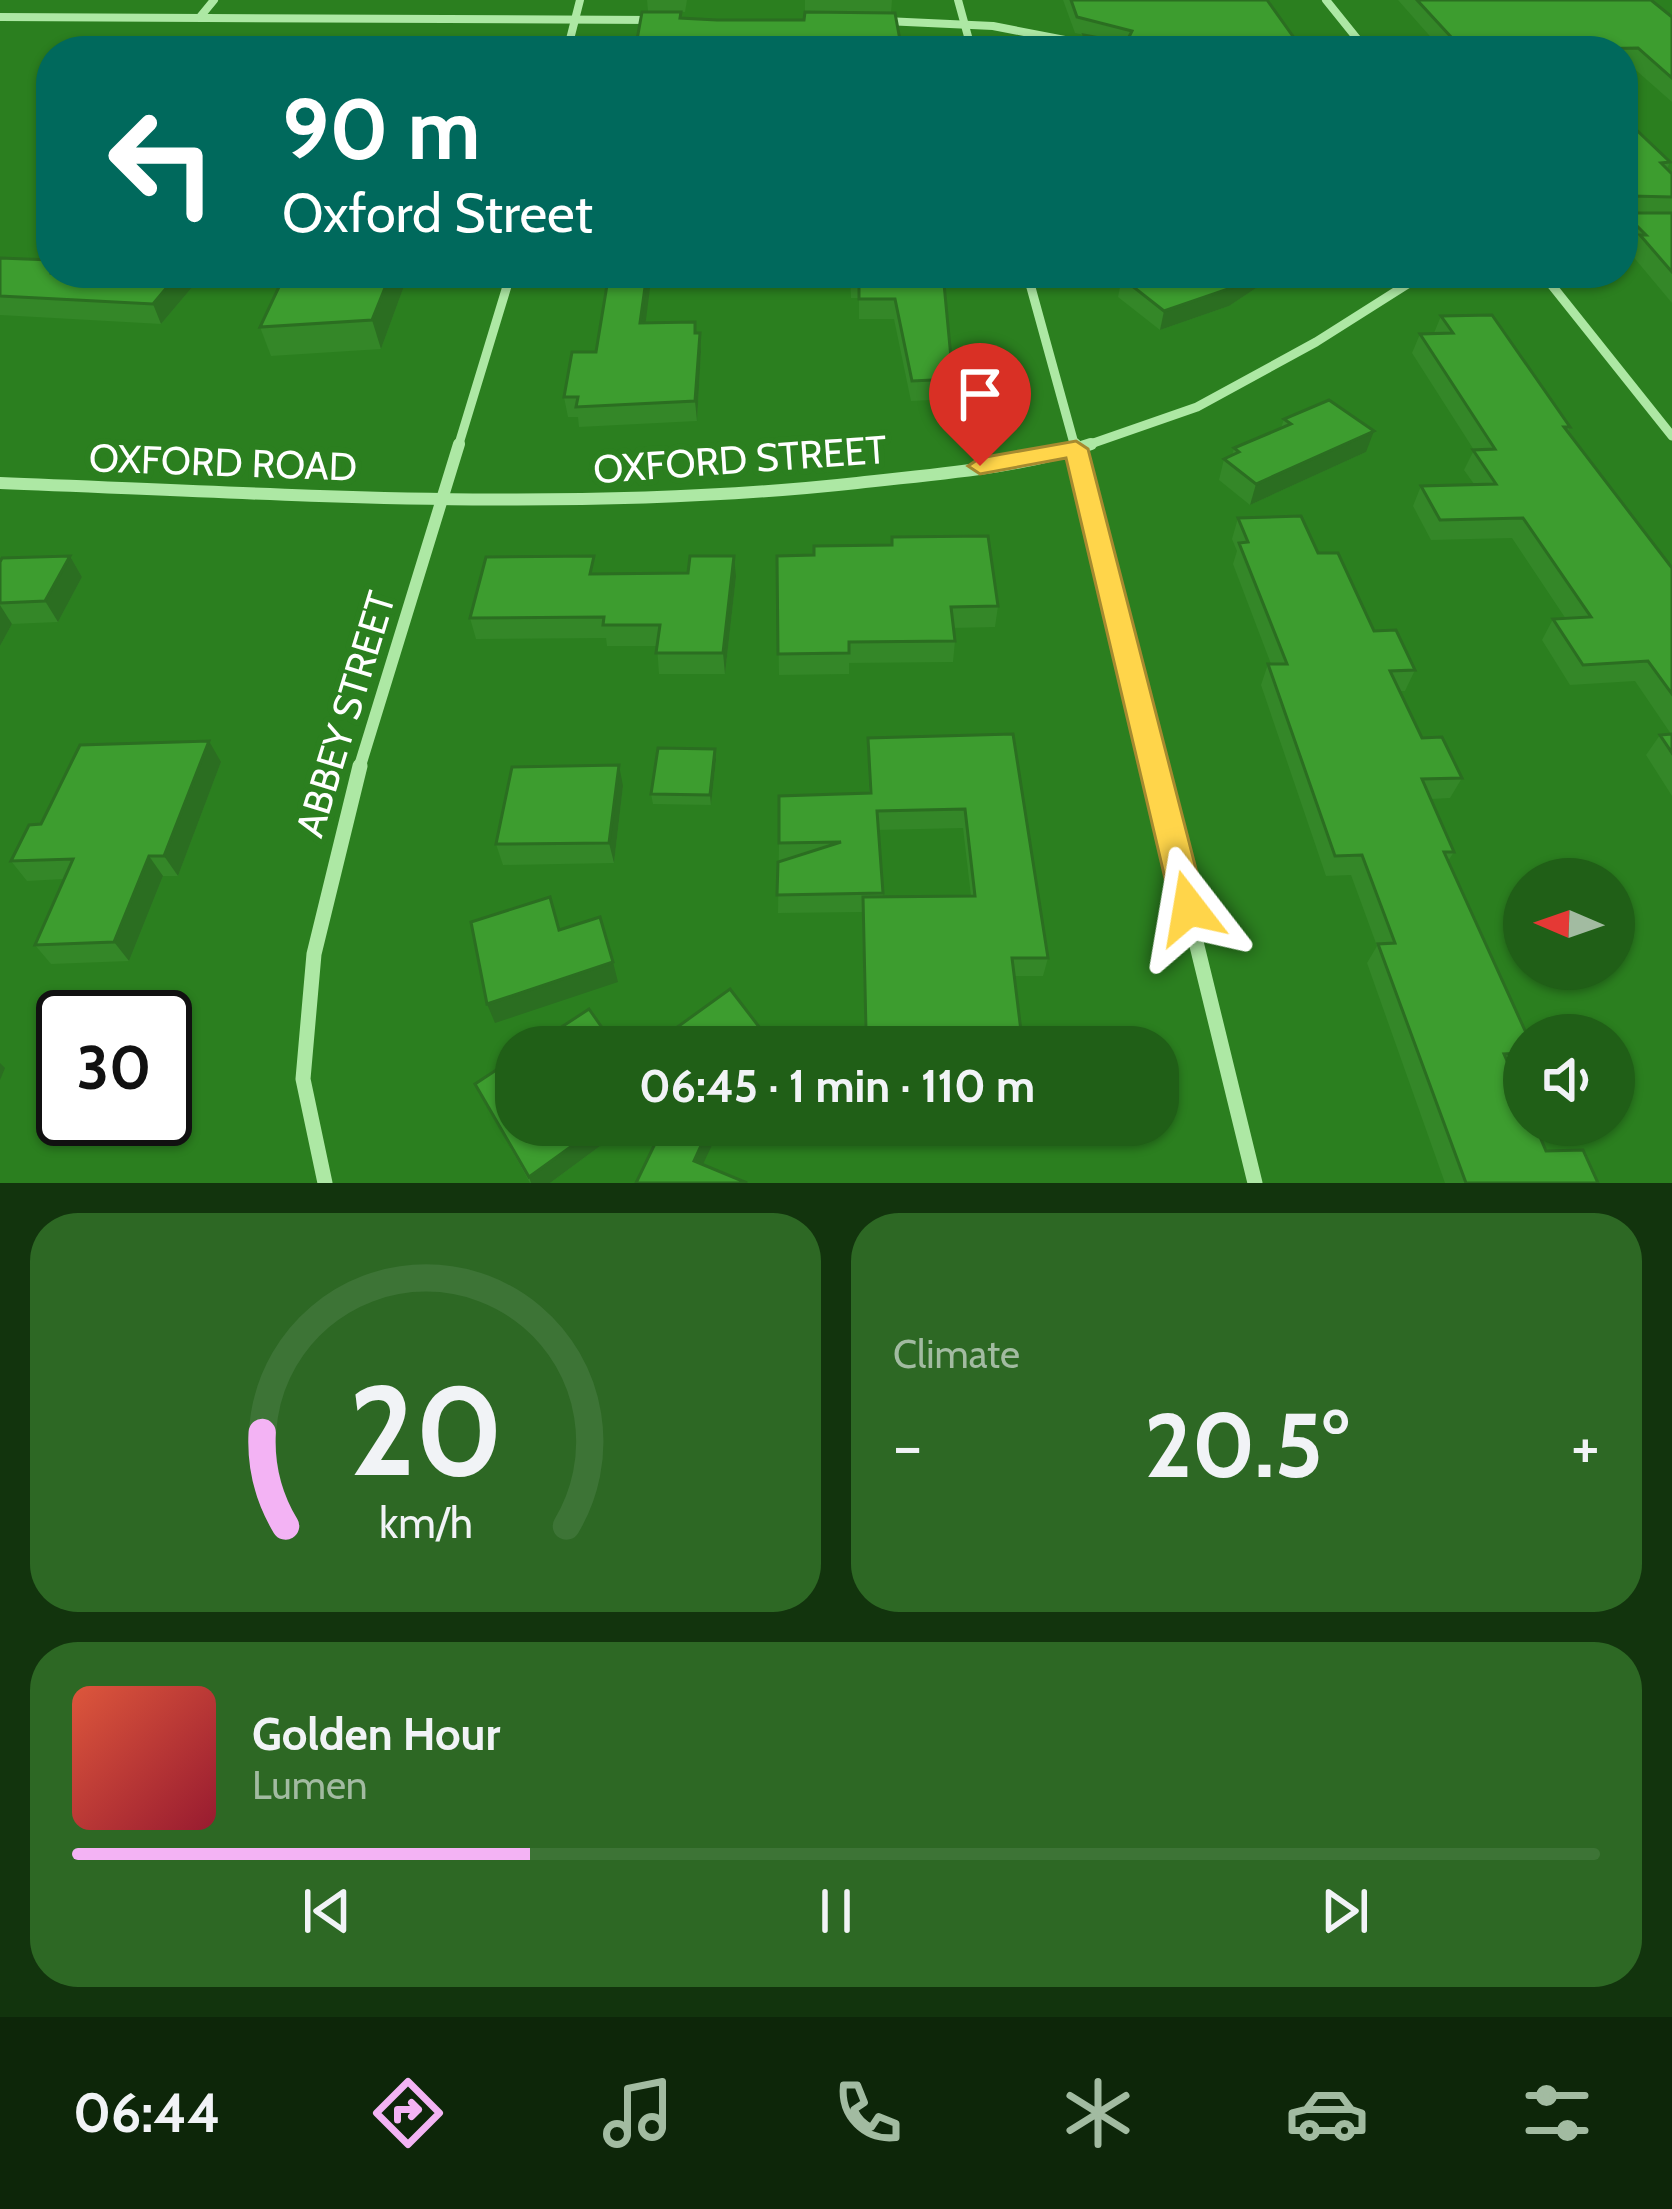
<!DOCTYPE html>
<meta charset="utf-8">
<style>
body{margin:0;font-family:Cabin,sans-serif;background:#2d6824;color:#f1f3f6;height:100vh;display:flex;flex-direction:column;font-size:45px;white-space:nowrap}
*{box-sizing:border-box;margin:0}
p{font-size:39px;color:#a2bba1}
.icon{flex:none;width:66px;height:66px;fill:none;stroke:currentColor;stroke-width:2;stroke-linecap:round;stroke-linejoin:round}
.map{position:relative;height:1183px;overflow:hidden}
.drawer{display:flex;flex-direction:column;gap:30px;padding:30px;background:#12340d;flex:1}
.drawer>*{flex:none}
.top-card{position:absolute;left:36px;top:36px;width:1602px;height:252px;border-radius:48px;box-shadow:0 3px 9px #0004;background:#00695c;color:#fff;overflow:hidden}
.needle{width:78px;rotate:272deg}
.fabs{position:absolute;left:1503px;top:858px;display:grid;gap:24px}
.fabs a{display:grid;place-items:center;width:132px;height:132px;border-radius:50%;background:#205f17;box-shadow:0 3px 9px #0004;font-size:60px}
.speed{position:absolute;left:36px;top:990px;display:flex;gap:24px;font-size:60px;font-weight:700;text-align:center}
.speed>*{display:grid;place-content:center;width:156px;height:156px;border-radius:50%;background:#205f17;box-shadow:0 3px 9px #0004;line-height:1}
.speed .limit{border:6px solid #111;border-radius:18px;background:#fff;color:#111}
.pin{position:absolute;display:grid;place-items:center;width:102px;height:102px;color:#fff;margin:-123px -51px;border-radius:50% 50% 50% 0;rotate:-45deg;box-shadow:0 0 12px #0007}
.pin .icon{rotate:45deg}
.me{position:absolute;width:132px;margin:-66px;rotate:346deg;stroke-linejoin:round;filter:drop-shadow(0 0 9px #0008)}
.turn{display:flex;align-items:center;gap:42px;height:252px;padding:0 48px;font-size:54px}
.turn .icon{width:156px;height:156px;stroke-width:2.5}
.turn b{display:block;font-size:84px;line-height:102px}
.big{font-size:90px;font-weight:700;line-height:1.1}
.drawer .tile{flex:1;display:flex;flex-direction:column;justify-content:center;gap:18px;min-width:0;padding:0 42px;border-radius:48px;background:#2d6824}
.drawer .dial{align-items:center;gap:0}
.dial svg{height:312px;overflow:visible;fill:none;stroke:#3d7436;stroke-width:7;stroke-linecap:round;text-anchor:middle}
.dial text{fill:#f1f3f6;stroke:none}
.song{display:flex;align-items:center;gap:36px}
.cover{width:144px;height:144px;border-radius:18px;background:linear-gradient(135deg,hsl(10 70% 55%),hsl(350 70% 35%))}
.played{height:12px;border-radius:6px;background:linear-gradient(90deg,#f3b3f4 30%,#3d7436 30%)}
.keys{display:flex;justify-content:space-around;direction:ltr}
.heat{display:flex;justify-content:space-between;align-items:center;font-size:66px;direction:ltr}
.drawer .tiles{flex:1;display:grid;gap:30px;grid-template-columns:1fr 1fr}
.tile:last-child{grid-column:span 2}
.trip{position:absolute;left:495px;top:1026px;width:684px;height:120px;border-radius:48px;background:#205f17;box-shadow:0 3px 9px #0004;font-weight:700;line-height:120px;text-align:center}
.dock{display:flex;height:192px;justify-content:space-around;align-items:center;background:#0d2609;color:#a2bba1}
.dock .icon{width:84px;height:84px}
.dock .selected{color:#f3b3f4}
.dock b{font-size:54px;color:#f1f3f6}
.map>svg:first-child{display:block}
</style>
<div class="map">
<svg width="1672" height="1183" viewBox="0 0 1672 1183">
<rect width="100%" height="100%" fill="#2b7f1f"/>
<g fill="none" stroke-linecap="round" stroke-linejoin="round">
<!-- street-far3 -->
<g stroke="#ade8a4" stroke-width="8">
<path d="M958,0l14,51"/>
<path d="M1326,0l41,51"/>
<path d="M0,17l655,3"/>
<path d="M200,17l14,-17"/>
<path d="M885,21l108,5 129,25"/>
<path d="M567,51l13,-51"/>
</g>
<!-- street-far2 -->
<g stroke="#ade8a4" stroke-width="9">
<path d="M1027,273l48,174"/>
<path d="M1542,273l130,163"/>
<path d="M458,447l53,-174"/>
<path d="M1082,447l115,-40 119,-65 109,-69"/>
</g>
<!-- street-far1 -->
<g stroke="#ade8a4" stroke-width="12">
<path d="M1075,444l79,325"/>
<path d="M0,483c286,11 573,31 857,0 77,-9 161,-14 234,-39"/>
<path d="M359,769l100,-325"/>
</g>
<!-- street -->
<g stroke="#ade8a4" stroke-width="15">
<path d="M1153,766l102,417"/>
<path d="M325,1183l-22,-104 11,-125 46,-188"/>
</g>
</g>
<!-- wall -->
<g fill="#348728" fill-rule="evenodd">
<path d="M647,0h40l-2,12 -37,-1z"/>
<path d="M805,0h87l-1,13 -86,-1z"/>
<path d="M1063,0h204l30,42 -2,9h-213l2,-16 -9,-2z"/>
<path d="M1398,0h253l21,17v85l-42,-37h-7v-14h-180z"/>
<path d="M1623,121l47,41 -3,7 5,5v129l-41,-49 2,-4 -10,-10z"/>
<path d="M0,258l194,27 -33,39 -161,-9z"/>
<path d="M306,273h100l1,5 -26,71 -110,7 -11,-29z"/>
<path d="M609,273h43l-7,50 55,10 1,19 -4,69 -118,6 -1,-10h-10l-4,-20 32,-45z"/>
<path d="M850,273h93l10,106 -2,20 -40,2 -17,-82h-35v-21h-8z"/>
<path d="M1118,273h161l-50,33 -69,24 -42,-33 2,-10 -4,-3z"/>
<path d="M1441,316l129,111 -3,5 105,136v228l-26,-41 14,-20 11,-1 -36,-53 -65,4 -28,-45 11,-21h13l-54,-81 -81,2 -18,-34 8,-20 53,-2 -10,-14 10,-20 -62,-97 8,-19 14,-1z"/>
<path d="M1284,419l82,33 -116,53 -31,-25 5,-21 8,-3 2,-8 47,-20z"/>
<path d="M1238,518l80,35 56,78 41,39 -10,21h-5l22,47 40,40 -12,20 -19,1 23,53 -6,9 76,174v30l-5,6h-7l34,80 52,32h-153l-78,-220 10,-17 -26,-71 -25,1 -65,-191 7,-21h3l-38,-100 4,-13 -5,-12z"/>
<path d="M70,556l12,21 -24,45 -46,2 -12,22v-84z"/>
<path d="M777,556l221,50 -3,21 -42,1 2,13 -2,21 -104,1v11l-70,1z"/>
<path d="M597,574l139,3 -11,97h-66l-2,-28h-50l-1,-8 -130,1 -6,-21z"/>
<path d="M1013,734l35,224 -5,18h-29l7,55 -4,16h-152l-3,-135 -84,1 1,-70 90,-50 -1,-55zM963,828l8,68 -88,1 -5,-67z"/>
<path d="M715,749l1,11 -5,45 -58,-1 -2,-10z"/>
<path d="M221,762l-43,114h-15l-34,85 -78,3 -16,-19 29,-66 -37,2 -16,-20 30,-37z"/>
<path d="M623,786l-9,77 -111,2 -7,-21z"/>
<path d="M676,1028l87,4 1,9 -8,6h-71l-7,-10z"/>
<path d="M475,1084l140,51 -65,48h-20z"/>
<path d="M809,1125h35l-3,11z"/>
</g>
<!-- shaded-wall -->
<g fill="#2b6e21">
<path d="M179,273h10l5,12 -33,39 -8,-20z"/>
<path d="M391,273h15l1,5 -26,71 -9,-29z"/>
<path d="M647,273h5l-9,70 -3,-20z"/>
<path d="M1255,273h24l-50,33 -69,24 4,-19z"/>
<path d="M700,333l1,19 -4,69 -2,-20z"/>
<path d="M1374,431l-8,21 -116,53 6,-21z"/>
<path d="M70,556l12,21 -24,45 -13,-21z"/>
<path d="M734,556l2,21 -11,97 -2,-21z"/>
<path d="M0,605l12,19 -12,22z"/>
<path d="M209,741l12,21 -43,114 -14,-20z"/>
<path d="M715,749l1,11 -5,45 -1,-10z"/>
<path d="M619,765l4,21 -9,77 -5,-20z"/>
<path d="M149,856l14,20 -34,85 -15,-19z"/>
<path d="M613,962l5,20 -123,41 -8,-19z"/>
<path d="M763,1032l1,9 -8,6h-14z"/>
<path d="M0,1063l5,5 -5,12z"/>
<path d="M601,1125h11l3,10 -65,48h-19l-2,-6z"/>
<path d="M709,1128l3,17 -15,32 -3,-16z"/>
</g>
<!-- building -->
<g fill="#3d9d2f" stroke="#2b6e21" stroke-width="3">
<path d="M1071,0h196l30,42 -208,4 -5,-11 42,8 6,-12 -55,-14z"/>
<path d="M1417,0h234l21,17v61l-34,-30 -174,3z"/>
<path d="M642,12h39l-1,6 37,2h87l1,-8 90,1 7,38h-267z"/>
<path d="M1623,121h4l43,41 -9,1 11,11v23l-41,-1 -8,9 8,8h41v59l-32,-37h6l-23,-23z"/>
<path d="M0,258l51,2v13h128l-26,31 -153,-8z"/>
<path d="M391,273l-19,47 -112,7 25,-53z"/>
<path d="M609,273h38l-7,50 55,-1v11h5l-5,68 -119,6 2,-10h-14l8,-45h24z"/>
<path d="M850,273h93l10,106 -41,2 -17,-82h-36v-20h-8z"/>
<path d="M1130,273h125l-21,14 -70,24 -42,-33 11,-3z"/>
<path d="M1492,315l78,112h-6l108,141v126l-24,-33 -65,4 -30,-46 38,-2 -68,-99 -83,2 -19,-34 75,-2 -23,-34 22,-1 -75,-115 33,-1 -12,-17z"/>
<path d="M1329,400l45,31 -118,53 -32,-25 15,-7 -5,-4 57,-24 -7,-5z"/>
<path d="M1301,516l17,37h20l36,78 22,-1 19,40 -25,1 32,67 20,-1 20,41 -40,1 32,73h-10l83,183h-3v18l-20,1 20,46v25h11l11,26 37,-1 15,33h-132l-88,-239 17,-1 -33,-88 -27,1 -67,-192h19l-48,-121 9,-1 -10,-24z"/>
<path d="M988,536l10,70 -47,1 4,34 -106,1v11l-71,1 -1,-98 37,-1v-9l78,-1v-8z"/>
<path d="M70,556l-25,45 -45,2v-41l2,-4z"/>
<path d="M594,556l-4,18 98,-1 2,-17h44l-11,97h-67l4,-28h-57l1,-8 -134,1 16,-61z"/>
<path d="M1013,734l35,224h-36l9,73h-155l-3,-134 112,-1 -10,-87 -88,2 6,82 -106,2 1,-33 63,-20 -62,1v-47l92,-3 -3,-55z"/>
<path d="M1672,734v19l-12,-18z"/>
<path d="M209,741l-45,115h-15l-35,86 -79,3 38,-86 -62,2 18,-36 12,-1 39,-79z"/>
<path d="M658,748l57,1 -5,46 -59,-1z"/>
<path d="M619,765l-10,78 -113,1 16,-77z"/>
<path d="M550,897l9,33 41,-13 13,45 -126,42 -16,-82z"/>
<path d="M730,989l33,43 -21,15h-52l-14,-19z"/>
<path d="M589,1009l21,30 -12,8h-67z"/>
<path d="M516,1057v68h85l-72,52 -54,-93z"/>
<path d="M664,1125h37l8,3 -15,33 53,22h-111z"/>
</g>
<!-- route -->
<path fill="#ffd54a" stroke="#a68a30" stroke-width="3" d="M1076,441l12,8 118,459 -5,11 -12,4 -12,-4 -5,-11 -106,-450 -86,16 -12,-8 12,-8z"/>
<g text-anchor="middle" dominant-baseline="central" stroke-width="12" stroke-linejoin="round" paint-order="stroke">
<!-- street labels -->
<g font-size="39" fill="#fff" stroke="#2b7f1f">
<text transform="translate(740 459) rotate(-4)">OXFORD STREET</text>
<text transform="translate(223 462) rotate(2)">OXFORD ROAD</text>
<text transform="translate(345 714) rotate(-73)">ABBEY STREET</text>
</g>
</g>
</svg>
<div class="fabs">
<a><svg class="needle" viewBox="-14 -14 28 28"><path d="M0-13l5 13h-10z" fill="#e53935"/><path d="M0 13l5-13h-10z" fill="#a2bba1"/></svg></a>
<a><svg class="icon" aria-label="sound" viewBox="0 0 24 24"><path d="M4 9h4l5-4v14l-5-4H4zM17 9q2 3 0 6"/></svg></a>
</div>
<div class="speed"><div class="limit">30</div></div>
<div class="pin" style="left:980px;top:466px;background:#d93025"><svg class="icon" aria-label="arrive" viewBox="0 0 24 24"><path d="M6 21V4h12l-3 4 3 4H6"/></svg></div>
<svg class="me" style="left:1189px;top:908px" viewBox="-20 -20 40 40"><path d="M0-17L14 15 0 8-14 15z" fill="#ffd54a" stroke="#fff" stroke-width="4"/></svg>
<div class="trip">06:45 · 1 min · 110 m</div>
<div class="top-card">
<div class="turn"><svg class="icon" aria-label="left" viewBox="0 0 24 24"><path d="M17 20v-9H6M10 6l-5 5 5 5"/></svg><div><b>90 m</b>Oxford Street</div></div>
</div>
</div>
<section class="drawer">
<div class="tiles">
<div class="tile dial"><svg viewBox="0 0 100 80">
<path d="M14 69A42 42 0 1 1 86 69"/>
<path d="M14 69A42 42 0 0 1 8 45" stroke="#f3b3f4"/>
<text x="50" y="56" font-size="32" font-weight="700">20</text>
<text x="50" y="72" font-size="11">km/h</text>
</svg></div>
<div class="tile"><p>Climate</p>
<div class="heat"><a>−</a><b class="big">20.5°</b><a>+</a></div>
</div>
<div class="tile">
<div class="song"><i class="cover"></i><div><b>Golden Hour</b><p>Lumen</p></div></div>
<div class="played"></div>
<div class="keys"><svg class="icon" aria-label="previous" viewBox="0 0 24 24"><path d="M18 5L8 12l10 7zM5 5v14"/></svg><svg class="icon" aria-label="pause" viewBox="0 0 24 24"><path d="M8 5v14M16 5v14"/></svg><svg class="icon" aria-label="next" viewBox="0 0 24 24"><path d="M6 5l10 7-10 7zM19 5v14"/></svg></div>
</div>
</div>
</section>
<nav class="dock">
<b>06:44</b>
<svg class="icon selected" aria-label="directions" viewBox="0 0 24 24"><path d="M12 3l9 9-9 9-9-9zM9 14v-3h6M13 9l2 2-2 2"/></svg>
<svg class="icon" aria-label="music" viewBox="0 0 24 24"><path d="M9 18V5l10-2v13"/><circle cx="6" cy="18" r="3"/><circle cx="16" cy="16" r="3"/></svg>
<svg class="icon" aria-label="phone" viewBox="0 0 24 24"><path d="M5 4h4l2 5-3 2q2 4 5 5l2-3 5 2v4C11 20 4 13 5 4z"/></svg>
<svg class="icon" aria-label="climate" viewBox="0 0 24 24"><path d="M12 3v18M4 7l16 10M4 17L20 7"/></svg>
<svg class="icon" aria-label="car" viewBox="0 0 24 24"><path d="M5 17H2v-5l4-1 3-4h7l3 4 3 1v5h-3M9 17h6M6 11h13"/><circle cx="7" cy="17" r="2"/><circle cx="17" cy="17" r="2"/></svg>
<svg class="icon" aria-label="filters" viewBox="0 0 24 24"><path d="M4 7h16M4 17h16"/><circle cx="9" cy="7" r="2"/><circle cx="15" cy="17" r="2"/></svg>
</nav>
